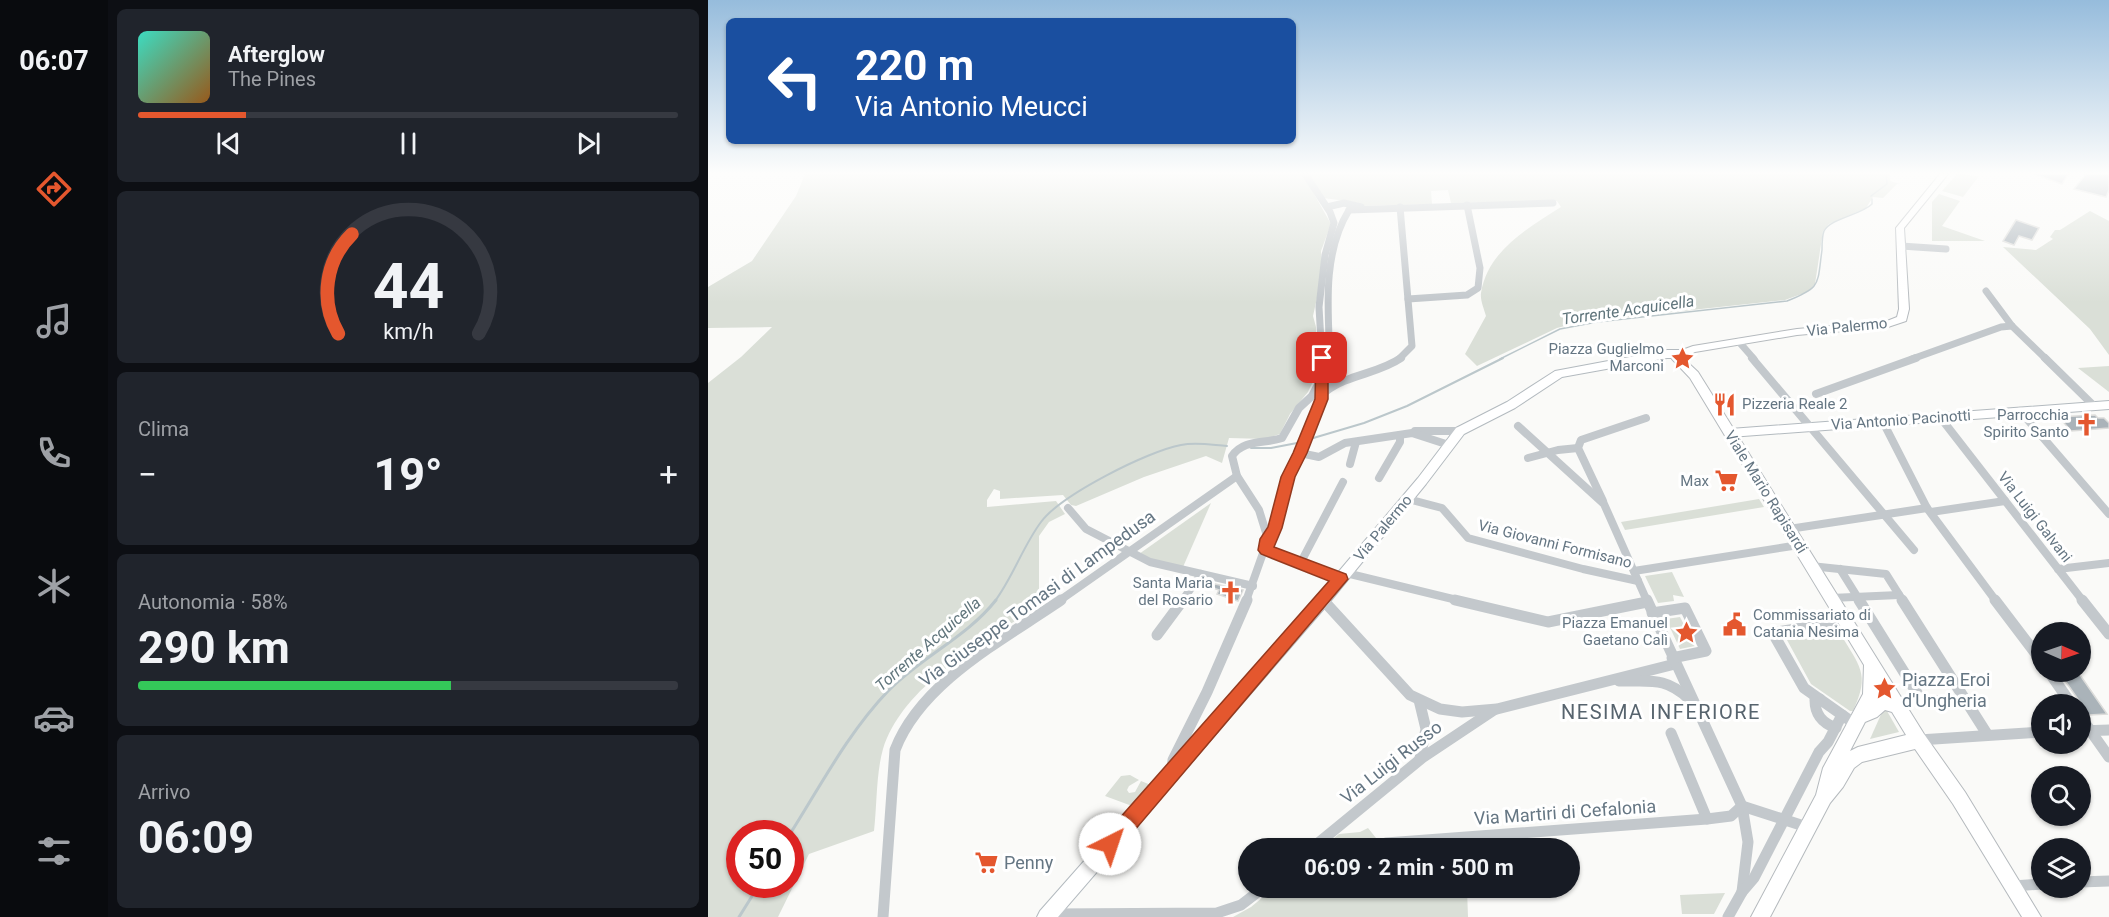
<!DOCTYPE html>
<html lang="it">
<meta charset="utf-8">
<style>
body{margin:0;font-family:Roboto,sans-serif;background:#20242c;color:#f1f3f6;height:100vh;display:flex;flex-direction:column;font-size:22px;white-space:nowrap}
*{box-sizing:border-box;margin:0}
p{font-size:20px;color:#9ea1a6}
.icon{flex:none;width:33px;height:33px;fill:none;stroke:currentColor;stroke-width:2;stroke-linecap:round;stroke-linejoin:round}
.map{position:relative;flex:1;overflow:hidden}
.panel{display:flex;flex-direction:column;gap:9px;padding:9px;background:#0d0f14;width:600px}
.panel>*{flex:none}
.top-card{position:absolute;left:18px;top:18px;width:570px;height:126px;border-radius:9px;box-shadow:0 2px 4px #0004;background:#1a4fa0;color:#fff;overflow:hidden}
.needle{width:39px;rotate:92deg}
.tools{position:absolute;left:1323px;top:622px;display:grid;gap:12px}
.tools a{display:grid;place-items:center;width:60px;height:60px;border-radius:50%;background:#171b24;box-shadow:0 2px 4px #0004;font-size:30px}
.speed{position:absolute;left:18px;top:820px;display:flex;gap:12px;font-size:30px;font-weight:700;text-align:center}
.speed>*{display:grid;place-content:center;width:78px;height:78px;border-radius:50%;background:#171b24;box-shadow:0 2px 4px #0004;line-height:1}
.speed .limit{border:9px solid #d22;background:#fff;color:#111}
.pin{position:absolute;display:grid;place-items:center;width:51px;height:51px;color:#fff;margin:-26px;border-radius:12px;box-shadow:0 3px 9px #0006}
.me{position:absolute;width:66px;margin:-33px;rotate:41deg;stroke-linejoin:round;filter:drop-shadow(0 0 4px #0008)}
.turn{display:flex;align-items:center;gap:21px;height:126px;padding:0 30px;font-size:27px}
.turn .icon{width:78px;height:78px;stroke-width:2.5}
.turn b{display:block;font-size:42px;line-height:51px}
.big{font-size:45px;font-weight:700;line-height:1.1}
.panel .card{flex:1;display:flex;flex-direction:column;justify-content:center;gap:9px;min-width:0;padding:0 21px;border-radius:9px;background:#20242c}
.panel .dial{align-items:center;gap:0}
.dial svg{height:156px;overflow:visible;fill:none;stroke:#363941;stroke-width:7;stroke-linecap:round;text-anchor:middle}
.dial text{fill:#f1f3f6;stroke:none}
.song{display:flex;align-items:center;gap:18px}
.cover{width:72px;height:72px;border-radius:9px;background:linear-gradient(135deg,hsl(170 70% 55%),hsl(30 70% 35%))}
.played{height:6px;border-radius:3px;background:linear-gradient(90deg,#e4572e 20%,#363941 20%)}
.keys{display:flex;justify-content:space-around;direction:ltr}
.heat{display:flex;justify-content:space-between;align-items:center;font-size:33px;direction:ltr}
.charge{height:9px;border-radius:4px;background:linear-gradient(90deg,#34c759 58%,#363941 0)}
.trip{position:absolute;left:530px;top:838px;width:342px;height:60px;border-radius:30px;background:#171b24;box-shadow:0 2px 4px #0004;font-weight:700;line-height:60px;text-align:center}
main{display:flex;flex:1;min-height:0}
.dock{display:flex;flex-direction:column;width:108px;justify-content:space-around;align-items:center;background:#090b0e;color:#9ea1a6}
.dock .icon{width:42px;height:42px}
.dock .on{color:#e4572e}
.dock b{font-size:27px;color:#f1f3f6}
.map>svg:first-child{display:block}
</style>
<main>
<nav class="dock">
<b>06:07</b>
<svg class="icon on" aria-label="directions" viewBox="0 0 24 24"><path d="M12 3l9 9-9 9-9-9zM9 14v-3h6M13 9l2 2-2 2"/></svg>
<svg class="icon" aria-label="music" viewBox="0 0 24 24"><path d="M9 18V5l10-2v13"/><circle cx="6" cy="18" r="3"/><circle cx="16" cy="16" r="3"/></svg>
<svg class="icon" aria-label="phone" viewBox="0 0 24 24"><path d="M5 4h4l2 5-3 2q2 4 5 5l2-3 5 2v4C11 20 4 13 5 4z"/></svg>
<svg class="icon" aria-label="climate" viewBox="0 0 24 24"><path d="M12 3v18M4 7l16 10M4 17L20 7"/></svg>
<svg class="icon" aria-label="car" viewBox="0 0 24 24"><path d="M5 17H2v-5l4-1 3-4h7l3 4 3 1v5h-3M9 17h6M6 11h13"/><circle cx="7" cy="17" r="2"/><circle cx="17" cy="17" r="2"/></svg>
<svg class="icon" aria-label="filters" viewBox="0 0 24 24"><path d="M4 7h16M4 17h16"/><circle cx="9" cy="7" r="2"/><circle cx="15" cy="17" r="2"/></svg>
</nav>
<section class="panel">
<div class="card">
<div class="song"><i class="cover"></i><div><b>Afterglow</b><p>The Pines</p></div></div>
<div class="played"></div>
<div class="keys"><svg class="icon" aria-label="previous" viewBox="0 0 24 24"><path d="M18 5L8 12l10 7zM5 5v14"/></svg><svg class="icon" aria-label="pause" viewBox="0 0 24 24"><path d="M8 5v14M16 5v14"/></svg><svg class="icon" aria-label="next" viewBox="0 0 24 24"><path d="M6 5l10 7-10 7zM19 5v14"/></svg></div>
</div>
<div class="card dial"><svg viewBox="0 0 100 80">
<path d="M14 69A42 42 0 1 1 86 69"/>
<path d="M14 69A42 42 0 0 1 21 18" stroke="#e4572e"/>
<text x="50" y="56" font-size="32" font-weight="700">44</text>
<text x="50" y="72" font-size="11">km/h</text>
</svg></div>
<div class="card"><p>Clima</p>
<div class="heat"><a>−</a><b class="big">19°</b><a>+</a></div>
</div>
<div class="card"><p>Autonomia · 58%</p><b class="big">290 km</b><div class="charge"></div></div>
<div class="card"><p>Arrivo</p><b class="big">06:09</b></div>
</section>
<div class="map">
<svg width="1401" height="917" viewBox="0 0 1401 917">
<rect width="100%" height="100%" fill="#fafaf8"/>
<!-- green -->
<g fill="#dadfd7" fill-rule="evenodd">
<path d="M97,174h1085v7l10,3h-3l-14,14 -10,-1 -7,11 -37,16 -6,7 -8,53 -8,8 -22,8 -205,22 -23,6 -80,38 -12,-12 21,-38c-2,-7 -6,-16 -5,-23 7,-43 47,-65 80,-86l-4,-6 -106,2 -3,-13 -17,1 1,13 -70,2 -8,-4 -31,-4 -3,-5 -6,1 17,30 -10,27 1,24 -9,41 3,11v48l-8,17 -18,22 -10,20 -15,5 -36,-1 -7,25 -16,-7 -62,21 -68,29 -5,-1 -8,-10 -63,4v-8l-6,-2 -7,11v7l69,-6 9,13 -16,8 -10,14v69c-54,37 -135,78 -156,144 -7,25 -6,56 -9,82l-65,23 -31,63h-70v-534l33,-26 31,-30 -64,1v-41l44,-26 44,-65zM32,834h50v51h-50z"/>
<path d="M1249,174l22,2 -16,21 -21,-6z"/>
<path d="M1231,194l21,7 -18,25 43,15h-53v-39z"/>
<path d="M1382,211l19,10v134l-19,-26 -87,-82 33,3 17,-11 -3,-2 5,-7h5z"/>
<path d="M1401,366v26l-31,-24z"/>
<path d="M1051,499l5,8 -139,23 -4,-8z"/>
<path d="M503,503l-28,64 -29,-6 -15,-7z"/>
<path d="M964,572l12,25 -11,-2 1,6 -16,2 -13,-27z"/>
<path d="M972,617l15,29 -15,3 -14,-30z"/>
<path d="M1125,631l7,2c19,33 31,40 13,78h-3l-39,-27 -24,-44z"/>
<path d="M1175,710l4,1 12,21 -29,7z"/>
<path d="M422,775l9,5 -10,6 -2,4 2,3 6,-1 6,-11 10,4 -19,21 -27,-10 16,-20z"/>
<path d="M660,828l16,20 -63,1 18,-15 21,-2z"/>
<path d="M566,888l193,1 1,28h-235l18,-10z"/>
<path d="M1017,893l-11,21h-32l-2,-19z"/>
</g>
<g fill="none" stroke-linecap="round" stroke-linejoin="round">
<!-- stream-far2 -->
<g stroke="#bbc7cb" stroke-width="1.5">
<path d="M1163,196l16,-12 -1,-10"/>
<path d="M792,359l60,-30 37,-7 190,-21c35,-14 30,-16 35,-51 0,-6 0,-14 2,-19 7,-13 37,-16 48,-27v-5"/>
</g>
<!-- stream-far1 -->
<g stroke="#bbc7cb" stroke-width="2">
<path d="M602,439l54,-16 43,-17 96,-48"/>
<path d="M543,448h20l26,-5"/>
<path d="M287,601c18,-24 28,-55 46,-79 20,-27 107,-71 140,-77 15,-3 31,0 46,1"/>
</g>
<!-- stream -->
<g stroke="#bbc7cb" stroke-width="3">
<path d="M82,834c31,-49 58,-101 98,-143 33,-34 79,-54 108,-91"/>
<path d="M31,917l20,-32"/>
</g>
</g>
<!-- building -->
<g fill="#aab3b9" stroke="#dcdcda" stroke-width="1.5">
<path d="M1326,174h34l-6,10z"/>
<path d="M1378,174h23v16l-3,7 -32,-8z"/>
<path d="M1308,220l23,8 -7,12 -13,-4 -5,9 -11,-4z"/>
<path d="M1387,415l3,3h6l5,5v5l-38,3 -12,-14z"/>
<path d="M507,584l28,6 -5,11 -21,-7 2,-4 -6,-2z"/>
<path d="M1351,672h19l29,42 -18,1z"/>
</g>
<g fill="none" stroke-linecap="round" stroke-linejoin="round">
<defs>
<g id="secondary">
<path d="M959,350h14l5,4 -5,4h-14l-105,19 -47,31 -51,26 -38,50 -98,120 -270,313h-21l3,-6 278,-315 100,-118 38,-50 51,-26 48,-31z"/>
<path d="M1401,401v8l-379,28 -6,-4 6,-4z"/>
</g>
<path id="primary" d="M1232,174h8l-44,54 5,81 -3,12 -18,6 -91,8 -102,17 -12,6 15,14 226,362 41,58 76,125h-19l-69,-113 -38,-55 -53,13 -8,6 -11,19 -13,16 -60,114h-19l65,-122 7,-27 40,-74 1,-29 -174,-287 -18,-19 2,-6 19,-7 104,-17 90,-8 10,-4 2,-8 -3,-81zM1177,710l7,2 14,23 -48,12 -8,4 15,-29 12,-5z"/>
</defs>
<!-- secondary casing -->
<use href="#secondary" stroke="#b3babf" stroke-width="2"/>
<!-- primary casing -->
<use href="#primary" stroke="#b5babe" stroke-width="2"/>
<!-- street-far2 -->
<g stroke="#c3c8cc" stroke-width="7">
<path d="M597,174l25,38 4,11 -9,32 -6,52 3,52"/>
<path d="M619,207l17,-4 17,4"/>
<path d="M641,210l204,-7"/>
<path d="M1193,246l45,3"/>
<path d="M1278,291l26,35 34,33"/>
<path d="M700,299l59,-4 11,-7 2,-20 -13,-63"/>
<path d="M1031,342l15,17"/>
<path d="M622,359c-2,-49 -8,-105 19,-149"/>
<path d="M691,359l13,-13 -12,-139"/>
<path d="M1204,359l89,-32 11,-1"/>
</g>
<!-- street-far1 -->
<g stroke="#c3c8cc" stroke-width="8">
<path d="M1044,358l162,192"/>
<path d="M1337,358l49,48"/>
<path d="M617,392c23,-18 53,-18 76,-34"/>
<path d="M1108,394l100,-36"/>
<path d="M613,396l1,-38"/>
<path d="M1312,411l89,103"/>
<path d="M1232,417l143,184"/>
<path d="M1175,422l44,86 69,93"/>
<path d="M810,426l86,78 43,97"/>
<path d="M707,431h45"/>
<path d="M592,453l19,4 26,-14 67,-10 37,12"/>
<path d="M820,458l30,-8 20,-2"/>
<path d="M642,464l6,-22"/>
<path d="M671,478l21,-36v-7"/>
<path d="M700,499l34,9 26,30 115,31 55,12"/>
<path d="M895,501l-25,-53 3,-8 65,-22"/>
<path d="M360,508l18,21 64,33 103,24"/>
<path d="M1223,512l74,-11"/>
<path d="M1081,529l138,-21"/>
<path d="M560,539l-9,-29 -22,-34 -5,-20c12,-17 32,-12 50,-18l17,-30 13,-12 7,-13"/>
<path d="M558,550l74,29"/>
<path d="M593,562l42,-80"/>
<path d="M1103,566l75,8 17,27"/>
<path d="M1132,569l20,32"/>
<path d="M1350,569l51,-6"/>
<path d="M926,571l165,-26"/>
<path d="M638,573l115,28"/>
<path d="M1123,598l68,-3"/>
<path d="M351,601l178,-125"/>
<path d="M474,601l19,-27"/>
<path d="M538,601l22,-62 7,-11 13,-51 40,-94 2,-25"/>
</g>
<!-- street -->
<g stroke="#c3c8cc" stroke-width="11">
<path d="M615,600l87,95 30,14 22,3 35,-3 178,-45"/>
<path d="M747,600l93,22 99,-20"/>
<path d="M939,600l95,206 65,21"/>
<path d="M1151,600l63,101 43,-1"/>
<path d="M1194,600l85,134"/>
<path d="M1287,600l47,62"/>
<path d="M1374,600l27,34"/>
<path d="M944,613l33,-5 21,43 -34,7"/>
<path d="M1137,621l-68,11 -3,3 30,53 51,36"/>
<path d="M449,635l26,-35"/>
<path d="M1341,672l23,33"/>
<path d="M911,681c30,1 46,-5 70,18"/>
<path d="M1112,699l-5,1c0,15 7,23 21,28"/>
<path d="M711,700l7,29 -6,29"/>
<path d="M1372,716l29,41"/>
<path d="M1372,731l29,-1"/>
<path d="M963,733l36,86"/>
<path d="M1211,740l123,-8"/>
<path d="M464,771l1,-11 34,-68 40,-92"/>
<path d="M1034,806l6,36 -6,50"/>
<path d="M678,843l321,-24 24,-3 11,-10"/>
<path d="M603,849l111,-91 72,-48"/>
<path d="M1372,882l29,-1"/>
<path d="M1305,886l29,-2"/>
<path d="M344,914l165,-1 24,-8 22,-17"/>
<path d="M175,917l12,-167c26,-68 108,-110 166,-150"/>
<path d="M1020,917l14,-25 12,-14 65,-126 9,-10 14,-27"/>
</g>
<!-- secondary -->
<use href="#secondary" fill="#fff" fill-rule="evenodd"/>
<!-- primary -->
<use href="#primary" fill="#fff" fill-rule="evenodd"/>
</g>
<!-- sky -->
<linearGradient id="sky" x2="0" y2="1"><stop stop-color="#96bcdc"/><stop offset="0.57" stop-color="#fdfdfc"/><stop offset="1" stop-color="#fdfdfc" stop-opacity="0"/></linearGradient>
<rect width="1401" height="303" fill="url(#sky)"/>
<!-- route -->
<path fill="#e4572e" stroke="#94391e" stroke-width="1.5" d="M614,354l6,4v41l-21,54 -12,24 -13,51 -8,19 72,27 2,5 -231,272 -7,3 -7,-3 -3,-7 3,-7 226,-256 -68,-27 -3,-4 2,-11 8,-12 13,-50 12,-24 22,-54 1,-41z"/>
<!-- icons -->
<defs>
<symbol id="sight-bare" viewBox="-9 -9 18 18"><path d="M0-6L1.8-2.2L6-1.7L2.9 1.2L3.7 5.4L0 3.3L-3.7 5.4L-2.9 1.2L-6-1.7L-1.8-2.2Z" fill="#e4572e" stroke="#fff" stroke-width="2.5" paint-order="stroke"/></symbol>
<symbol id="restaurant-bare" viewBox="-9 -9 18 18"><path d="M-5-6h1v4h1v-4h1v4h1v-4h1v5L-1.5 .5V6h-2V.5L-5-1ZM5-6V6H3V1.5H1.5Q1.5-4 5-6Z" fill="#e4572e" stroke="#fff" stroke-width="2.5" paint-order="stroke"/></symbol>
<symbol id="church-bare" viewBox="-9 -9 18 18"><path d="M-1.2-6h2.4v3.5h3.3v2.4h-3.3V6h-2.4V-.1h-3.3v-2.4h3.3Z" fill="#e4572e" stroke="#fff" stroke-width="2.5" paint-order="stroke"/></symbol>
<symbol id="supermarket-bare" viewBox="-9 -9 18 18"><path d="M-6-5.5h2.5l.6 2H6L4.5 2H-2.5L-4.4-4H-6ZM-1.5 3.2a1.3 1.3 0 1 0 .1 0ZM3 3.2a1.3 1.3 0 1 0 .1 0Z" fill="#e4572e" stroke="#fff" stroke-width="2.5" paint-order="stroke"/></symbol>
<symbol id="civic-bare" viewBox="-9 -9 18 18"><path d="M-.6-6.5H3V-4.5H.6V-3L4-1V1h2V6H-6V1h2V-1L-.6-3ZM-1.2 2.5V6h2.4V2.5Z" fill="#e4572e" stroke="#fff" stroke-width="2.5" paint-order="stroke"/></symbol>
</defs>
<g fill-rule="evenodd">
<use href="#sight-bare" x="958" y="342" width="33" height="33"/>
<use href="#restaurant-bare" x="1000" y="388" width="33" height="33"/>
<use href="#church-bare" x="1362" y="408" width="33" height="33"/>
<use href="#supermarket-bare" x="1002" y="464" width="33" height="33"/>
<use href="#church-bare" x="506" y="576" width="33" height="33"/>
<use href="#civic-bare" x="1010" y="608" width="33" height="33"/>
<use href="#sight-bare" x="962" y="616" width="33" height="33"/>
<use href="#sight-bare" x="1160" y="672" width="33" height="33"/>
<use href="#supermarket-bare" x="262" y="846" width="33" height="33"/>
</g>
<g text-anchor="middle" dominant-baseline="central" stroke-width="6" stroke-linejoin="round" paint-order="stroke">
<!-- street labels -->
<g font-size="15" fill="#657683" stroke="#fff">
<text transform="translate(1139 327) rotate(-6)">Via Palermo</text>
<text transform="translate(1193 420) rotate(-4)">Via Antonio Pacinotti</text>
<text transform="translate(1058 492) rotate(58)">Viale Mario Rapisardi</text>
<text transform="translate(1327 517) rotate(52)">Via Luigi Galvani</text>
<text transform="translate(675 528) rotate(-50)">Via Palermo</text>
<text transform="translate(847 544) rotate(14)">Via Giovanni Formisano</text>
</g>
<!-- poi labels -->
<g font-size="15" fill="#657683" stroke="#fff" text-anchor="end">
<text x="956" y="349">Piazza Guglielmo<tspan x="956" dy="17">Marconi</tspan></text>
<text x="1034" y="404" text-anchor="start">Pizzeria Reale 2</text>
<text x="1361" y="415">Parrocchia<tspan x="1361" dy="17">Spirito Santo</tspan></text>
<text x="1001" y="481">Max</text>
<text x="505" y="583">Santa Maria<tspan x="505" dy="17">del Rosario</tspan></text>
<text x="1045" y="615" text-anchor="start">Commissariato di<tspan x="1045" dy="17">Catania Nesima</tspan></text>
<text x="960" y="623">Piazza Emanuel<tspan x="960" dy="17">Gaetano Calì</tspan></text>
</g>
<!-- water labels -->
<g font-size="16" font-style="italic" fill="#60757c" stroke="#fff">
<text transform="translate(920 310) rotate(-8)">Torrente Acquicella</text>
<text transform="translate(220 644) rotate(-41)">Torrente Acquicella</text>
</g>
<!-- near-street labels -->
<g font-size="18" fill="#657683" stroke="#fff">
<text transform="translate(329 598) rotate(-36)">Via Giuseppe Tomasi di Lampedusa</text>
<text transform="translate(683 762) rotate(-38)">Via Luigi Russo</text>
<text transform="translate(857 812) rotate(-4)">Via Martiri di Cefalonia</text>
</g>
<!-- near-poi labels -->
<g font-size="18" fill="#657683" stroke="#fff" text-anchor="start">
<text x="1194" y="679">Piazza Eroi<tspan x="1194" dy="21">d'Ungheria</tspan></text>
<text x="296" y="862">Penny</text>
</g>
<!-- near-neighbourhood labels -->
<g font-size="20" letter-spacing="1.5" fill="#57646e" stroke="#fff">
<text x="953" y="712">NESIMA INFERIORE</text>
</g>
</g>
</svg>
<div class="tools">
<a><svg class="needle" viewBox="-14 -14 28 28"><path d="M0-13l5 13h-10z" fill="#e53935"/><path d="M0 13l5-13h-10z" fill="#9ea1a6"/></svg></a>
<a><svg class="icon" aria-label="sound" viewBox="0 0 24 24"><path d="M4 9h4l5-4v14l-5-4H4zM17 9q2 3 0 6"/></svg></a>
<a><svg class="icon" aria-label="search" viewBox="0 0 24 24"><circle cx="10" cy="10" r="6"/><path d="M15 15l6 6"/></svg></a>
<a><svg class="icon" aria-label="layers" viewBox="0 0 24 24"><path d="M12 4l9 5-9 5-9-5zM3 14l9 5 9-5"/></svg></a>
</div>
<div class="speed"><div class="limit">50</div></div>
<div class="pin" style="left:614px;top:358px;background:#d93025"><svg class="icon" aria-label="arrive" viewBox="0 0 24 24"><path d="M6 21V4h12l-3 4 3 4H6"/></svg></div>
<svg class="me" style="left:402px;top:844px" viewBox="-20 -20 40 40"><circle r="19" fill="#fff"/><path d="M0-13L10 11 0 6-10 11z" fill="#e4572e"/></svg>
<div class="trip">06:09 · 2 min · 500 m</div>
<div class="top-card">
<div class="turn"><svg class="icon" aria-label="left" viewBox="0 0 24 24"><path d="M17 20v-9H6M10 6l-5 5 5 5"/></svg><div><b>220 m</b>Via Antonio Meucci</div></div>
</div>
</div>
</main>
